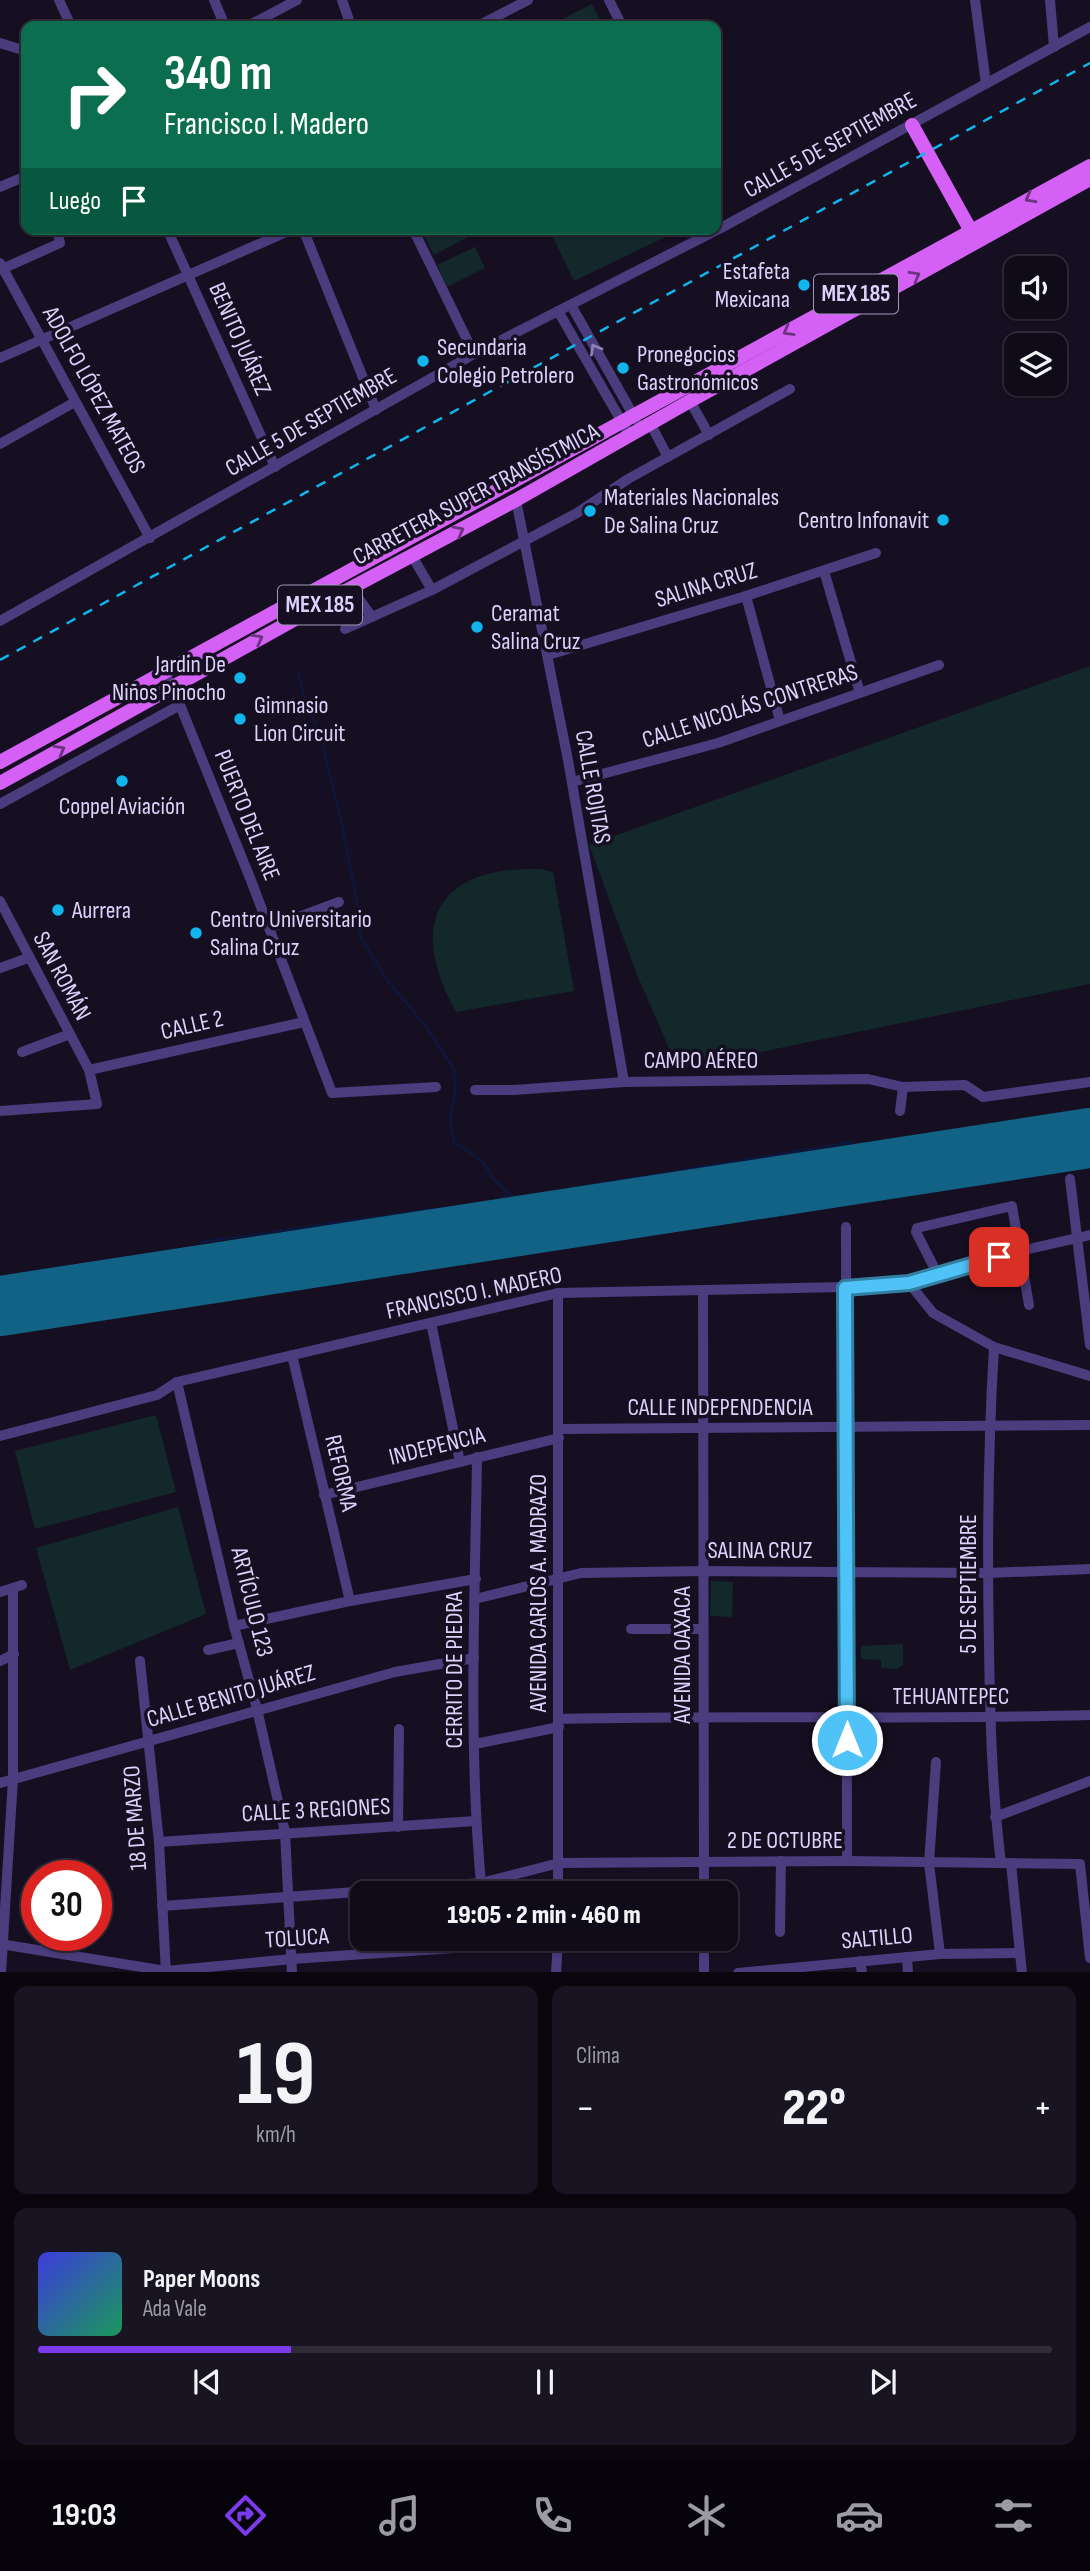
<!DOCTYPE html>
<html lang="es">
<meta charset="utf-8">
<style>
body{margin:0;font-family:"Sofia Sans Condensed",sans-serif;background:#191422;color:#f1f3f6;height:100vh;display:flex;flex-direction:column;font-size:26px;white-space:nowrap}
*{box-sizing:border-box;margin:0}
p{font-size:23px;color:#9c9ba2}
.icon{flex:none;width:38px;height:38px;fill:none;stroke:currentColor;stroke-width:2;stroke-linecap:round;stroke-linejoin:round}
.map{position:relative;height:1972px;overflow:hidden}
.panel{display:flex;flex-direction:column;gap:14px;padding:14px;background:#09060e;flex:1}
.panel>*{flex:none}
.banner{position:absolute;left:21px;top:21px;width:700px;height:214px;border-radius:14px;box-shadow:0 2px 5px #0004,0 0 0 2px #302b38;background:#0b6e4f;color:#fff;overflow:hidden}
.tools{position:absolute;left:1004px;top:256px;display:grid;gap:14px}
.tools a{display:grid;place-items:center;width:63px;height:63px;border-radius:14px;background:#100b19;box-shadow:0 2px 5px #0004,0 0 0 2px #302b38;font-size:35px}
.speed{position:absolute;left:21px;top:1860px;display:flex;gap:14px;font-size:35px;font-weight:700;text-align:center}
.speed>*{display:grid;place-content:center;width:91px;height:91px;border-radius:50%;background:#100b19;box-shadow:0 2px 5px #0004,0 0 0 2px #302b38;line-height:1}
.speed .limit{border:10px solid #d22;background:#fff;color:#111}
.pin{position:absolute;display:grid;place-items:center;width:60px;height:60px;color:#fff;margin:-30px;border-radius:14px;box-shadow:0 4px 10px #0006}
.me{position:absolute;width:77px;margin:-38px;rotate:0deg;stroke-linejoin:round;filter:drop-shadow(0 0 5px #0008)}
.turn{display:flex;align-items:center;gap:24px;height:147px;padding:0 28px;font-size:32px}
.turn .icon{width:91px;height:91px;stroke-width:2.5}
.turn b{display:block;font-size:49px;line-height:60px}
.then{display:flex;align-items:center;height:66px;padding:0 28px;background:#0003;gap:14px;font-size:26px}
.big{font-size:52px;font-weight:800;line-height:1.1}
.panel .tile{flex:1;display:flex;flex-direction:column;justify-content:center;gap:10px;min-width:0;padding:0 24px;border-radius:14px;background:#191422}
.panel .dial{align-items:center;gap:0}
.dial b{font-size:91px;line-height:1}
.song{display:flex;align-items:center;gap:21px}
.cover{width:84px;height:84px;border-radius:10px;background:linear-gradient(135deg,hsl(240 70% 55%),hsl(150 70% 35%))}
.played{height:7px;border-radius:4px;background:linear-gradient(90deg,#7c3aed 25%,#302b38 25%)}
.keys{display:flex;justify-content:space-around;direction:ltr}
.heat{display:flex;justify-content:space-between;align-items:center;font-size:38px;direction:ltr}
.panel .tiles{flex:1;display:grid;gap:14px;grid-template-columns:1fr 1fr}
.tile:last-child{grid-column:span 2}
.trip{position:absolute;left:350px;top:1881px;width:388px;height:70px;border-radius:14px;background:#100b19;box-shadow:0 2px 5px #0004,0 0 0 2px #302b38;font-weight:800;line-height:70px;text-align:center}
.menu{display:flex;height:112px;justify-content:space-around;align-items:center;background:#06040a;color:#9c9ba2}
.menu .icon{width:49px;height:49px}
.menu .active{color:#7c3aed}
.menu b{font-size:32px;color:#f1f3f6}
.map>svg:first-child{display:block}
</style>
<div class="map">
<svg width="1090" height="1973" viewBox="0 0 1090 1973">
<rect width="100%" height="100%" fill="#150f21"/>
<!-- green -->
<g fill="#12282b">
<path d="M592,4l11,22h-55z"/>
<path d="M431,229h35l4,7 -36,19 -11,-22z"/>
<path d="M549,229h133l-108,52z"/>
<path d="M475,247l10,21 -38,19 -10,-22z"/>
<path d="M1090,666v318l-412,85 -40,-92 -49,-132z"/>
<path d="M540,869l13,3 21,119 -118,21c-49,-88 -20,-146 84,-143z"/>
<path d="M156,1415l20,77 -141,37 -20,-78z"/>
<path d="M178,1507l28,107 -136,56 -34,-122z"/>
<path d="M711,1581l22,1 -1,35 -22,-1z"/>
<path d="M903,1644v21l-6,4 -16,-1v-8l-20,-1v-13z"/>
</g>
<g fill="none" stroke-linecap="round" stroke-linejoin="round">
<!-- stream -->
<g stroke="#0d173d" stroke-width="2.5">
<path d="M298,671l4,19 20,51 20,84 18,92v19l27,44 38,45 29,44 1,26 -5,22 4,25 28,19 11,17 16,16"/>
<path d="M202,1242l231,-33h34l13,4 29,-19 19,9 23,-11 302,-50"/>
</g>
<!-- runway -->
<path stroke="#126286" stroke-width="60" d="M0,1306l1090,-168"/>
<!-- minor -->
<g stroke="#493d7d" stroke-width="10">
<path d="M59,0l12,26"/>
<path d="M214,0l11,26"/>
<path d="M342,0l9,26"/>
<path d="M609,0l13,26"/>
<path d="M975,0l11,84"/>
<path d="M1050,0l4,47"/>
<path d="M248,26l49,-26"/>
<path d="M478,26l50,-26"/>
<path d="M0,43l26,8"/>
<path d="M0,187l26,-11"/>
<path d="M167,229l108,238"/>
<path d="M303,229l73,181"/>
<path d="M413,229l61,125"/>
<path d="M0,263l150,275"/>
<path d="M0,270l60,-27 -3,-14"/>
<path d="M571,305l65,115"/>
<path d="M558,311l72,125"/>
<path d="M0,358l293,-129"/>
<path d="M690,401l19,34"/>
<path d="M651,425l17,32"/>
<path d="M0,444l75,-42"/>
<path d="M516,500l52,260 56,322"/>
<path d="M412,556l20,34"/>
<path d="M824,571l36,122"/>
<path d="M351,588l21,29"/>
<path d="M746,596l34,125"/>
<path d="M0,621l474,-267 245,-125 371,-202"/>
<path d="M345,629l87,-39 145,-77 51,-34 162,-90"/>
<path d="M548,655l198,-59 130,-43"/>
<path d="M165,673l15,32 70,173 82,215 104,-6"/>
<path d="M572,782l146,-39 221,-78"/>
<path d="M0,804l180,-99"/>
<path d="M0,901l89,169 8,34 -97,7"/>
<path d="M269,928l70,-26"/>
<path d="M0,968l28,-10"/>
<path d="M22,1052l48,-18"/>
<path d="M89,1070l215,-48"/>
<path d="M903,1087l62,-2 18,12 107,-15"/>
<path d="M475,1090h39l110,-8 244,-3 35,8 -3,24"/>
<path d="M1070,1179l20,166"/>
<path d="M846,1227l1,634"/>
<path d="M938,1275l-22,-43 1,-4 95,-22 17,99"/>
<path d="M909,1283l24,30 61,34 96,29"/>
<path d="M703,1291l1,603"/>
<path d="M558,1293v601"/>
<path d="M431,1323l29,139"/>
<path d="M994,1347c-6,100 -7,199 -5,298 1,73 3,145 12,218"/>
<path d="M292,1355l58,246"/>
<path d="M177,1382l57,244 23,83 28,123 7,141"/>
<path d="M559,1429l531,-4"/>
<path d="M0,1436l157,-41 20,-13 381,-89 331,-7 20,-3 111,-32 70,-16"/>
<path d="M477,1457c-2,142 -9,285 4,426"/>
<path d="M324,1495l235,-57"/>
<path d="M0,1592l22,-7"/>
<path d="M475,1599l106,-26 122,-2 285,2 102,-4"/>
<path d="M234,1626l116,-25 126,-22"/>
<path d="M631,1629h72"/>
<path d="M208,1650l31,-7"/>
<path d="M0,1661l14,-7"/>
<path d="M140,1661l19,181 7,131"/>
<path d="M559,1719c177,-4 354,1 531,-4"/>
<path d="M475,1744l84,-17"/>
<path d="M936,1762l-7,101 11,91"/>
<path d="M0,1783l395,-111 79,-14"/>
<path d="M995,1817l95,-36"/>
<path d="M398,1827l1,-98"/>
<path d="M159,1842l317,-21"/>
<path d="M1011,1863l11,110"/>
<path d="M162,1906l319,-23 78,-20 288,-2 233,3 10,94"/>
<path d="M780,1932l1,-71"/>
<path d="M704,1939v34"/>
<path d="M0,1944l166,27 126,-12 265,-18"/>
<path d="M907,1957l1,16"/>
<path d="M860,1961l2,12"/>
<path d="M1,1973l12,-194v-191"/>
<path d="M556,1973l2,-34"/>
<path d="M738,1973l202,-19 80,-1"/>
</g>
<!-- primary -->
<g stroke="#d460f5" stroke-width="14">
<path d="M912,125l59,106 1,9"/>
<path d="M0,762l1090,-596"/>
<path d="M0,783l351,-195 165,-88 174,-99 400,-222"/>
</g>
<!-- rail -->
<path stroke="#0fb5ec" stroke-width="2.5" stroke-dasharray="10 9" stroke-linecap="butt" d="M0,660l1090,-597"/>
</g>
<!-- one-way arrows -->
<defs><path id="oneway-chevron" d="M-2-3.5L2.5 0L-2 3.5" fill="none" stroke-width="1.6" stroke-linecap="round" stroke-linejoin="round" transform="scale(1.75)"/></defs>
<g stroke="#6b3380">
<use href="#oneway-chevron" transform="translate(1030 198) rotate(151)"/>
<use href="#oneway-chevron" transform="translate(915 276) rotate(-29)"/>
<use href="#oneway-chevron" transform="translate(788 331) rotate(151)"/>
<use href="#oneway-chevron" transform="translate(459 531) rotate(-28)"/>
<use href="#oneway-chevron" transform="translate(258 639) rotate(-29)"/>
<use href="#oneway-chevron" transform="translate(60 750) rotate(-29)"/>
</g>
<use stroke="#8c80b6" href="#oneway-chevron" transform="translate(595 349) rotate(-120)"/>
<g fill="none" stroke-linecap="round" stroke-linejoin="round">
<defs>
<path id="route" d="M847,1740l-2,-452 64,-5 90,-26"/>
</defs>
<!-- route casing -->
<use href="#route" stroke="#337fa1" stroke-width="18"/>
<!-- route -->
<use href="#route" stroke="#4fc3f7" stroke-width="12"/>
</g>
<!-- markers -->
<g fill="#0fb5ec" stroke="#150f21" stroke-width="2.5">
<circle cx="804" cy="285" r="7"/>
<circle cx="423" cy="361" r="7"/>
<circle cx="623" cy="368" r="7"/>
<circle cx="590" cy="511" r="7"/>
<circle cx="943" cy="520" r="7"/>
<circle cx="477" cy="627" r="7"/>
<circle cx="240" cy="678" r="7"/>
<circle cx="240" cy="719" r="7"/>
<circle cx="122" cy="781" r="7"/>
<circle cx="58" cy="910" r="7"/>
<circle cx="196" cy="933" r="7"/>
</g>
<g text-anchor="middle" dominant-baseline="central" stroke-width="7" stroke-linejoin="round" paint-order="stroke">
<!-- shield labels -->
<g fill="#150f21" stroke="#a198ba" stroke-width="2">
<rect x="814" y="274.5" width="84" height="39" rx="5"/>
<rect x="278" y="585.5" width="84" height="39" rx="5"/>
</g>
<g font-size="23" font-weight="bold" fill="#ddd2fc">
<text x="856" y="294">MEX 185</text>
<text x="320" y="605">MEX 185</text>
</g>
<!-- street labels -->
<g font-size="24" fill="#ddd2fc" stroke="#150f21">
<text transform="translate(830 145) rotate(-29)">CALLE 5 DE SEPTIEMBRE</text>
<text transform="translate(240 339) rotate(66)">BENITO JUÁREZ</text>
<text transform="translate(94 390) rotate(61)">ADOLFO LÓPEZ MATEOS</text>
<text transform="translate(311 422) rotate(-30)">CALLE 5 DE SEPTIEMBRE</text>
<text transform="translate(476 494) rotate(-28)">CARRETERA SUPER TRANSÍSTMICA</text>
<text transform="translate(706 585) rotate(-17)">SALINA CRUZ</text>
<text transform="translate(750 706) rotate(-18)">CALLE NICOLÁS CONTRERAS</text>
<text transform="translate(593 787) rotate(80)">CALLE ROJITAS</text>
<text transform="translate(247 815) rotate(68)">PUERTO DEL AIRE</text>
<text transform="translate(62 976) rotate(62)">SAN ROMÁN</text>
<text transform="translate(192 1025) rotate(-13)">CALLE 2</text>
<text x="701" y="1060">CAMPO AÉREO</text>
<text transform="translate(474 1293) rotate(-12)">FRANCISCO I. MADERO</text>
<text x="720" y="1407">CALLE INDEPENDENCIA</text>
<text transform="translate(437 1446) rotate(-14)">INDEPENCIA</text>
<text transform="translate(341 1473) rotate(77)">REFORMA</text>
<text x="760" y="1550">SALINA CRUZ</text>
<text transform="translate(968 1584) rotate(-90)">5 DE SEPTIEMBRE</text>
<text transform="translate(538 1593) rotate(-90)">AVENIDA CARLOS A. MADRAZO</text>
<text transform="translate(252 1602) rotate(76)">ARTÍCULO 123</text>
<text transform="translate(682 1655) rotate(-90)">AVENIDA OAXACA</text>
<text transform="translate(454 1670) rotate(-90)">CERRITO DE PIEDRA</text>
<text transform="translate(231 1696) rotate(-16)">CALLE BENITO JUÁREZ</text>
<text x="951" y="1696">TEHUANTEPEC</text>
<text transform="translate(316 1810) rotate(-3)">CALLE 3 REGIONES</text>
<text transform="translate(135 1818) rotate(-94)">18 DE MARZO</text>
<text x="785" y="1840">2 DE OCTUBRE</text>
<text transform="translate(297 1938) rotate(-4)">TOLUCA</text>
<text transform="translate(877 1938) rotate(-5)">SALTILLO</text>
</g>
<!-- poi labels -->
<g font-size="24" fill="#ddd2fc" stroke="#150f21" text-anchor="start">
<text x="790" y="271" text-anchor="end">Estafeta<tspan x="790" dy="28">Mexicana</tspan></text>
<text x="437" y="347">Secundaria<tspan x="437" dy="28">Colegio Petrolero</tspan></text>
<text x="637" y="354">Pronegocios<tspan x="637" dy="28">Gastronómicos</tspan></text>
<text x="604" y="497">Materiales Nacionales<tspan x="604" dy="28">De Salina Cruz</tspan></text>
<text x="929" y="520" text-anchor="end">Centro Infonavit</text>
<text x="491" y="613">Ceramat<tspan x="491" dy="28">Salina Cruz</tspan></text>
<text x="226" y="664" text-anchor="end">Jardin De<tspan x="226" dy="28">Niños Pinocho</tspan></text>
<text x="254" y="705">Gimnasio<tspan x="254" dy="28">Lion Circuit</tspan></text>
<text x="122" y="806" text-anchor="middle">Coppel Aviación</text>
<text x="72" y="910">Aurrera</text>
<text x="210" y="919">Centro Universitario<tspan x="210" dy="28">Salina Cruz</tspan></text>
</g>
</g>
</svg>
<div class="tools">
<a><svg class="icon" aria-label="sound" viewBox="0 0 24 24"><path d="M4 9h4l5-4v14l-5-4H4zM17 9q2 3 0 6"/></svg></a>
<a><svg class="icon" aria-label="layers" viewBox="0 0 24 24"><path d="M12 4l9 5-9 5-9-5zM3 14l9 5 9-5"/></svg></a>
</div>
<div class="speed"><div class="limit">30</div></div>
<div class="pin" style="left:999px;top:1257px;background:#d93025"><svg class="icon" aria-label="arrive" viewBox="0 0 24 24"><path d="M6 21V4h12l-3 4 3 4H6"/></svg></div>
<svg class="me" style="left:847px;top:1740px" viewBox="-20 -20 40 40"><circle r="17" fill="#4fc3f7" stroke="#fff" stroke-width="3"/><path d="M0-11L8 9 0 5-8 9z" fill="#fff"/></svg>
<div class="trip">19:05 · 2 min · 460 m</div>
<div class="banner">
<div class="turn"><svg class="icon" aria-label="right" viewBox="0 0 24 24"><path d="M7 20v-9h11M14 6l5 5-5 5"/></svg><div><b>340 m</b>Francisco I. Madero</div></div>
<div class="then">Luego<svg class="icon" aria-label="arrive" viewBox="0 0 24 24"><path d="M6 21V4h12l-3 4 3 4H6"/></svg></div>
</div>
</div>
<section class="panel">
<div class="tiles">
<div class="tile dial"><b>19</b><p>km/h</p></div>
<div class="tile"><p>Clima</p>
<div class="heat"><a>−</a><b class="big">22°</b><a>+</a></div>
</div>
<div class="tile">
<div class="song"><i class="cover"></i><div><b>Paper Moons</b><p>Ada Vale</p></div></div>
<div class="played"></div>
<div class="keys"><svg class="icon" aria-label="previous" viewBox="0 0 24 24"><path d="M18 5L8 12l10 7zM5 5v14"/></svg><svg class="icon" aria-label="pause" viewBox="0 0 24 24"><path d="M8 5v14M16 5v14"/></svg><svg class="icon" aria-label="next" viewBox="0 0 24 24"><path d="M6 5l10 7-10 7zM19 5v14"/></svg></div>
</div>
</div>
</section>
<nav class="menu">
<b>19:03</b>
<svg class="icon active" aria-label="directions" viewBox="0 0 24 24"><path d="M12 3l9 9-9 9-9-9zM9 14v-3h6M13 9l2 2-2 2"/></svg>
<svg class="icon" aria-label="music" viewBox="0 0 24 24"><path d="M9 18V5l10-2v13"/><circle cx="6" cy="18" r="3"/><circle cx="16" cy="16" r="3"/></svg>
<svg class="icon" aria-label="phone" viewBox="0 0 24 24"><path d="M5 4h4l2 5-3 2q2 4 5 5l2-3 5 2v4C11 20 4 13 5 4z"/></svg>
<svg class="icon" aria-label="climate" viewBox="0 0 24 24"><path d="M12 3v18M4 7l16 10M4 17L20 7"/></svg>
<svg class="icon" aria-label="car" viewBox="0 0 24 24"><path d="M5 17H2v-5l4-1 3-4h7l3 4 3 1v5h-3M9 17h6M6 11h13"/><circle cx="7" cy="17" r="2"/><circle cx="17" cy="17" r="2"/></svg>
<svg class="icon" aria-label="filters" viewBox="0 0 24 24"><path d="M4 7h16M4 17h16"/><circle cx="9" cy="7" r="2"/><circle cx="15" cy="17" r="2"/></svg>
</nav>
